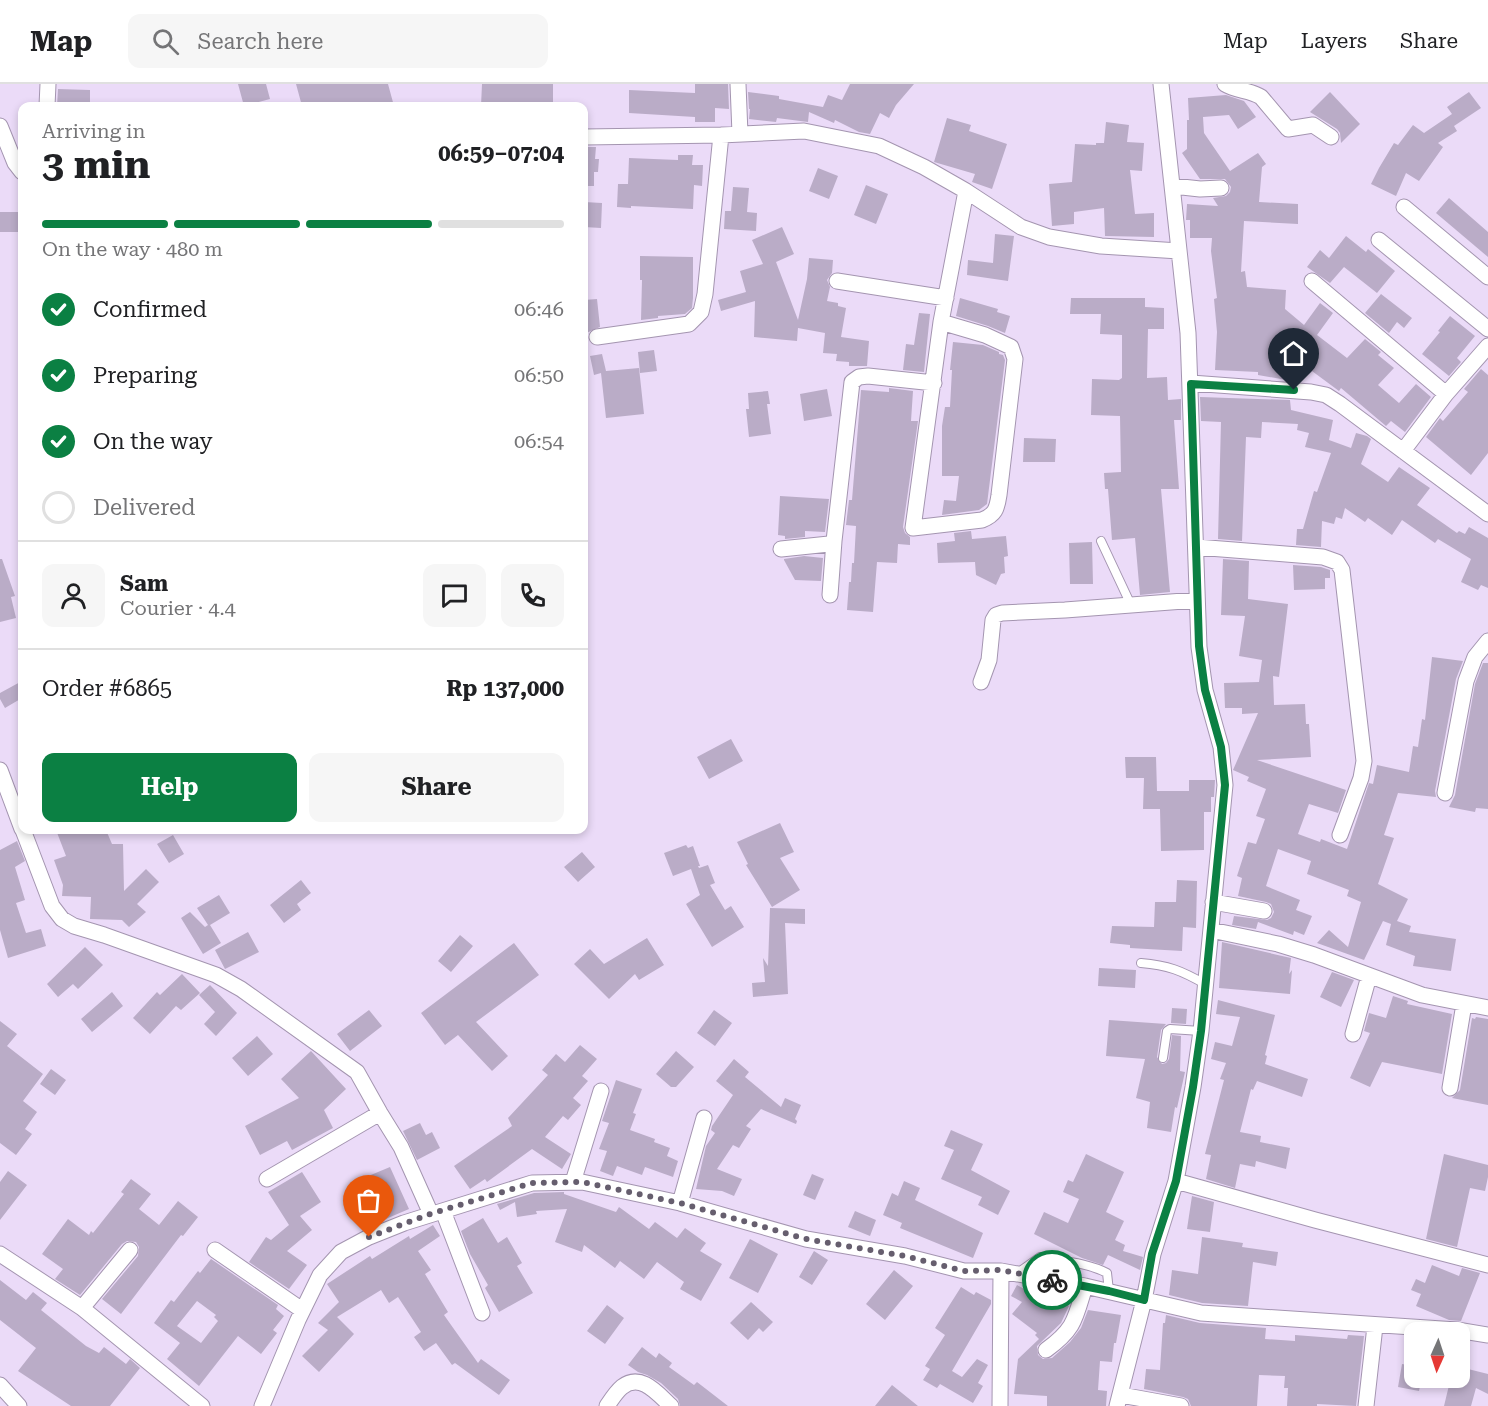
<!DOCTYPE html>
<meta charset="utf-8">
<style>
:root{--surface:#fff;--page:#f6f6f6;--text:#202124;--muted:#757577;--line:#e0e0e0;--accent:#0b8043}
body{margin:0;font-family:"Roboto Serif",serif;background:var(--page);color:var(--text);height:100vh;display:flex;flex-direction:column;font-size:22px;white-space:nowrap}
*{box-sizing:border-box;margin:0}
p{font-size:20px;color:var(--muted)}
.icon{flex:none;width:33px;height:33px;fill:none;stroke:currentColor;stroke-width:2;stroke-linecap:round;stroke-linejoin:round}
.map{position:relative;flex:1;overflow:hidden}
.sheet{position:absolute;left:18px;top:18px;width:570px;height:732px;display:flex;flex-direction:column;background:var(--surface);border-radius:12px;box-shadow:0 3px 9px #0003}
.sheet>*{flex:none}
.needle{width:39px;rotate:183deg}
.controls{position:absolute;left:1404px;top:1238px;display:grid;gap:12px}
.controls a{display:grid;place-items:center;width:66px;height:66px;border-radius:12px;background:var(--surface);box-shadow:0 3px 9px #0003;font-size:30px}
.pin{position:absolute;display:grid;place-items:center;width:51px;height:51px;color:#fff;margin:-62px -26px;border-radius:50% 50% 50% 0;rotate:-45deg;box-shadow:0 0 6px #0007}
.pin .icon{rotate:45deg}
.courier{position:absolute;display:grid;place-items:center;width:60px;height:60px;margin:-30px;border:4px solid #0b8043;border-radius:50%;background:#fff;color:#222;box-shadow:0 2px 8px #0007}
.head em{font-style:normal;font-weight:700}
.head div{display:flex;flex-direction:column-reverse}
.head{display:flex;align-items:center;justify-content:space-between;height:102px;padding:0 24px}
h1{font-size:39px;font-weight:700;line-height:45px}
.bar{display:grid;grid-template-columns:repeat(4,1fr);gap:9px 6px;align-content:center;height:72px;padding:0 24px}
.bar i{height:8px;border-radius:4px;background:var(--line)}
.bar .current{background:var(--accent)}
.bar p{grid-column:span 4}
.line{display:flex;align-items:center;gap:15px;padding:0 24px;border-top:2px solid var(--line)}
.line div{flex:1}
.round{display:grid;place-items:center;flex:none;width:63px;height:63px;border-radius:12px;background:var(--page)}
ol{padding:0 24px;list-style:none}
li{display:flex;align-items:center;gap:18px;height:66px}
li p{margin-inline-start:auto}
li .icon{padding:6px;border-radius:50%;background:var(--accent);color:#fff;stroke-width:4}
li:last-child{color:var(--muted)}
li i{width:33px;height:33px;border:3px solid var(--line);border-radius:50%}
.primary-button{display:flex;gap:12px;margin-top:auto;padding:12px 24px}
.primary-button a{flex:1;height:69px;border-radius:12px;background:var(--accent);color:#fff;font-size:24px;font-weight:700;line-height:69px;text-align:center}
.primary-button a+a{background:var(--page);color:var(--text)}
header{display:flex;align-items:center;gap:36px;box-sizing:border-box;height:84px;padding:0 30px;background:var(--surface);border-bottom:2px solid var(--line)}
header strong{font-size:28px}
nav{display:flex;gap:33px;margin-inline-start:auto;font-size:21px}
.search{width:420px;height:54px;background:var(--page);display:flex;align-items:center;gap:15px;box-sizing:border-box;padding:0 21px;border-radius:12px;color:var(--muted);font-size:22px}
.map>svg:first-child{display:block}
</style>
<header>
<strong>Map</strong>
<div class="search"><svg class="icon" aria-label="search" viewBox="0 0 24 24"><circle cx="10" cy="10" r="6"/><path d="M15 15l6 6"/></svg>Search here</div>
<nav><a>Map</a><a>Layers</a><a>Share</a></nav>
</header>
<div class="map">
<svg width="1488" height="1322" viewBox="0 0 1488 1322">
<rect width="100%" height="100%" fill="#ebdbf8"/>
<path fill="#baacc7" fill-rule="evenodd" d="M238 0H266L270 15 244 22Z
M296 0H388L394 22H302Z
M482 0H553V22H481Z
M695 0H728L729 25 715 24V38H695V33L629 29V6L695 9Z
M850 0H914L896 21 889 34 880 29 870 50 859 48 835 36 834 39 809 28 808 38 777 34 776 38 749 35 750 25H749L748 8 779 12V15L823 23 828 11 842 16Z
M58 5 90 6V22H57Z
M1330 8 1360 40 1341 59 1340 49 1337 45 1310 28Z
M1469 8 1481 24 1454 42 1457 47 1438 59 1443 63 1419 97 1406 89 1396 112 1371 100 1379 84 1394 59 1398 61 1413 41 1424 49 1452 30 1447 23Z
M1226 11 1244 17 1256 33 1238 45 1229 31 1203 33 1204 49 1230 87 1258 69 1266 80 1262 83 1259 118 1298 120V140L1244 137 1241 188 1245 187 1247 203 1286 206 1285 225 1304 241 1320 219 1333 229 1317 251 1347 274 1365 255 1381 268 1378 271 1394 284 1378 301 1399 319 1416 300 1431 313 1405 348 1391 337 1386 342 1341 304 1339 307 1293 273 1292 297 1258 291V288L1215 286 1217 248 1214 215 1217 214 1211 167 1212 154H1190V136H1186L1187 120 1218 122 1213 114 1226 112 1230 108 1231 103 1225 95H1200L1182 69 1187 65V36H1189L1188 14Z
M947 34 971 41 969 47 1007 60 992 105 972 98 975 90 934 78Z
M1106 38 1129 41 1127 58 1144 59 1142 87 1130 86 1135 130 1154 129V153L1105 152 1104 124 1074 128V140L1052 142 1049 100 1072 98 1075 60 1096 61V59H1104Z
M584 63H596L595 75H599L598 88H594V102H584Z
M678 71H693L692 81H703L702 102 694 101 693 125 631 122V124L617 123 618 100H628L629 74 678 76Z
M818 84 838 92 829 115 809 107Z
M866 101 888 110 876 140 854 131Z
M733 103 749 104 747 128 757 129 756 147 724 145 725 127H731Z
M1449 114 1488 148V173L1436 129Z
M584 118 602 119 601 144 584 143Z
M0 128H22V148H0Z
M782 143 794 170 776 178 798 236 807 195 809 174 833 176 832 189 827 196 830 203 827 217 838 219V222L846 224 841 253 869 257 867 282H849V278L836 277 837 270 823 269 825 249 798 244 797 257 754 253 755 217 721 227 718 216 746 208 740 187 763 180 752 156Z
M995 150 1014 152 1008 197 967 191 968 176 993 179Z
M1346 152 1366 168 1368 165 1395 187 1377 209 1344 183 1330 199 1307 183 1320 166 1329 174Z
M640 172 693 173V214L692 224 685 230 658 232V234L641 236 642 196H640Z
M1381 210 1412 234 1404 244 1397 238 1389 249 1365 229Z
M960 214 998 225 997 228 1010 232 1005 249 988 242 956 232Z
M1071 214H1145V223L1164 224V245H1148L1147 294 1167 293 1168 316 1181 315V336H1174L1179 405H1161L1170 508 1140 511 1135 454 1112 456 1108 405H1105L1104 389 1121 388 1120 332 1091 331 1092 295 1119 296 1122 294V251L1100 250 1101 230H1070Z
M597 215 600 243 584 250V216Z
M919 229 930 230 924 288 903 286 906 260 914 261Z
M1450 232 1475 252 1457 274 1461 278 1449 292 1422 270 1440 248 1438 247Z
M953 258 983 261 999 268V270L1003 271 1005 276 987 420 979 426 942 431 944 416 956 417 959 392H942V342L945 323H950L952 286H950Z
M654 266 657 287 640 289 638 268Z
M602 270 606 287 639 284 644 330 606 334 601 289 594 291 590 272Z
M1481 285 1488 291V369L1471 391 1426 353 1440 334 1443 337 1468 308 1464 305Z
M889 304 913 307 911 337H918L903 443 905 449 910 453V461L898 460 897 479 877 478 873 528 847 526 849 498H851L852 479H854L856 442 846 441 849 416H852L861 306 889 308Z
M827 305 832 332 804 337 800 310Z
M768 307 770 320H767L771 350 749 353 746 325H749L748 309Z
M1200 313 1290 316 1291 326 1333 336 1329 356 1351 364 1356 349 1367 352 1371 355 1361 380 1388 398 1399 383 1430 404 1417 421 1457 449 1459 447 1465 450 1469 443 1488 454V504L1481 501 1478 506 1461 498 1471 475 1438 455 1435 459 1402 436 1392 451 1368 434 1365 438 1345 424 1342 435 1336 433 1334 440 1322 437 1321 463 1296 461 1297 445H1303L1314 407 1317 408 1331 369 1305 363 1309 349 1297 346 1298 340 1262 338 1261 354 1246 353 1242 457 1218 455 1221 338 1201 337Z
M1024 354 1056 355 1055 378H1023Z
M780 412 829 415 825 448 805 447V453L785 455V452L778 451Z
M971 447 972 455 1006 452 1008 472 1004 473 1005 489 1001 490 996 501 976 491 975 478 938 479 937 459 955 457 954 449Z
M1092 458 1093 500H1070L1069 459Z
M804 472 823 474 821 497 795 496 784 476V475Z
M0 475H2L15 512 11 513 16 534 0 538Z
M1223 475 1249 477 1248 515 1288 520 1279 593 1273 592 1274 621 1305 620 1306 640H1309L1311 673 1257 676 1346 706 1338 729 1309 720 1298 750 1320 758 1321 755 1347 765 1369 699 1373 700 1377 681 1409 688 1413 662 1418 663 1422 635 1425 636 1432 573 1463 577 1456 595 1435 707 1436 713 1398 709 1384 751 1394 754 1378 800 1408 815 1397 837 1411 842 1409 848 1456 855 1451 887 1413 882 1415 872 1386 861 1391 840 1383 837 1364 876 1317 859 1329 846 1348 863 1361 818 1347 812 1349 806 1307 790 1311 777 1278 765 1266 802 1300 816 1296 826 1312 832 1304 851 1294 847 1293 851 1258 838 1256 845 1232 841 1234 832 1267 836 1271 834 1274 828 1271 820 1266 818 1238 812 1242 794 1237 792 1248 758 1256 760 1265 735 1256 732 1266 705 1247 697 1249 693 1233 686 1258 629 1242 630V624H1225L1224 599 1259 598 1262 576 1239 572 1245 532 1221 531Z
M1293 481 1321 483 1330 486V494H1325V505L1294 506Z
M1483 579H1488V725L1476 724 1475 728 1449 723 1455 711 1475 600Z
M22 597V614L5 624 0 615V609Z
M731 655 743 677 709 695 697 673Z
M1125 673H1156L1157 707H1189V696H1215L1214 713H1211V728H1204V766L1161 767 1160 725H1143L1144 694H1126Z
M780 739 794 768 780 774 800 806 772 823 746 781 748 780 737 758Z
M56 746H106L112 760H123L124 807 146 785 159 798 137 820 146 828 129 843 122 836 90 835 91 813 62 812 63 801 54 776 66 772Z
M173 751 184 770 169 779 157 760Z
M17 757 25 777 15 783 25 816 16 819 26 849 41 845 46 862 8 874 0 846V766Z
M686 761 688 764 693 762 700 782H698L699 784 708 781 715 799 710 801 725 826 731 822 744 843 712 863 686 820 700 811 691 785 673 792 664 769Z
M582 768 595 783 578 798 564 783Z
M301 796 311 809 297 820 301 826 284 839 270 821Z
M1177 796 1197 797 1196 844 1183 843 1182 867 1130 864V861L1110 859 1112 842 1154 843 1155 818H1176Z
M219 811 230 829 210 841 221 859 203 870 181 834 190 828 205 843 208 841 197 824Z
M770 824 805 825V840L785 839 788 910 753 913 752 899 765 898 763 874 768 882Z
M248 848 259 868 225 885 215 866Z
M460 851 473 862 451 888 438 877Z
M647 854 664 881 639 896 635 890 609 915 574 880 590 865 604 880Z
M1222 858 1291 874 1289 890 1292 886 1290 910 1219 904Z
M514 859 539 891 476 938 508 972 492 987 458 951 445 961 421 929Z
M85 863 103 881 78 905 73 900 58 913 47 900Z
M1099 884 1136 886 1135 904 1098 902Z
M1332 888 1354 896 1341 923 1320 913Z
M182 890 200 909 181 926 176 922 150 950 133 934 157 908 160 911Z
M210 901 237 929 216 952 204 940 215 928 199 911Z
M112 908 123 922 92 948 81 935Z
M1393 912 1408 917 1407 920 1452 930 1442 990 1382 978 1370 1003 1350 994 1370 949 1364 947 1369 929 1386 934Z
M1218 916 1275 931 1265 971 1267 972 1265 980 1308 995 1302 1013 1257 997 1253 1006 1251 1005 1240 1048 1261 1052 1260 1058 1290 1064 1286 1085 1256 1077 1255 1083 1240 1080 1235 1104 1206 1095 1211 1071 1205 1070 1224 996 1220 995 1226 979 1211 975 1215 958 1232 962 1240 933 1216 930Z
M1172 924 1187 925 1186 940 1171 939Z
M369 926 382 942 350 967 337 950Z
M714 926 732 939 715 962 697 949Z
M1476 933 1488 935V1021L1452 1014 1460 1006 1472 934 1475 935Z
M1109 936 1166 940 1161 946 1157 973 1162 980 1166 979 1169 975 1172 951 1181 952 1180 987 1185 988 1177 1024 1175 1023 1171 1048 1147 1044 1150 1018 1136 1014 1145 975 1106 972Z
M0 937 17 950 7 962 43 990 23 1017 37 1028 25 1045 32 1050 16 1071 0 1059Z
M257 952 273 970 248 992 232 974Z
M580 961 597 975 582 992 588 997 573 1014 581 1021 568 1036 563 1032 545 1053 571 1070 562 1085 532 1065 487 1098 485 1095 470 1105 454 1082 512 1042 508 1034 548 991 542 986 556 970 565 978Z
M311 967 346 1005 324 1026 333 1044 292 1066 287 1057 260 1071 245 1042 299 1014 281 995Z
M676 967 694 983 676 1003H671L656 990Z
M734 975 749 988 745 993 781 1023 785 1014 801 1021 795 1035 797 1037 796 1040 761 1025 746 1042 751 1045 739 1064 733 1061 717 1085 742 1095 734 1112 722 1107 696 1105 706 1062 715 1049 711 1046 712 1042 733 1011 716 997Z
M51 985 66 996 55 1011 40 1000Z
M616 996 642 1005 633 1029 636 1030 630 1046 655 1055 654 1058 670 1064 667 1072 678 1077 673 1093 645 1083 642 1091 617 1082 613 1092 600 1087 607 1067 599 1065 609 1039 602 1037Z
M420 1039 426 1051 432 1048 440 1064 417 1076 403 1047Z
M951 1046 983 1060 971 1086 1010 1107 998 1131 978 1121 982 1113 941 1095 954 1066 944 1062Z
M1086 1070 1124 1088 1106 1128 1124 1137 1115 1156 1125 1161 1123 1167 1143 1173 1140 1186 1108 1171 1103 1181 1082 1174 1034 1150 1044 1128 1068 1139 1079 1115 1063 1108 1068 1096 1073 1098Z
M1444 1070 1488 1081V1093L1485 1107 1470 1104 1457 1163 1426 1155Z
M390 1083 409 1125 374 1140 354 1098Z
M8 1087 27 1101 0 1136V1098Z
M302 1088 321 1118 300 1132 312 1146 287 1167 307 1181 289 1205 249 1178 266 1153 271 1156 289 1141 268 1108Z
M812 1090 824 1095 815 1116 803 1111Z
M131 1095 151 1110 139 1125 159 1141 178 1117 198 1133 183 1152 181 1151 121 1230 102 1215 138 1172 139 1163 136 1158 127 1157 122 1160 80 1211 55 1195 63 1185 42 1170 68 1135 89 1151 91 1147 93 1149 124 1110 121 1108Z
M904 1097 920 1104 915 1116 983 1149 973 1174 900 1144 902 1139 883 1131 892 1109 898 1112Z
M564 1108V1110L616 1128 619 1123 649 1145 655 1138 677 1154 685 1144 706 1159 700 1167 722 1180 701 1217 680 1205 684 1198 657 1178 644 1195 620 1177 615 1184 584 1161 582 1168 555 1158 567 1125 536 1127 537 1130 517 1133 515 1118 500 1126 497 1120 534 1109Z
M1192 1112 1214 1118 1210 1148 1187 1145Z
M855 1127 876 1136 870 1152 848 1143Z
M483 1134 498 1159 507 1153 522 1179 517 1182 533 1209 499 1228 485 1204 488 1201 470 1170 461 1147Z
M433 1141 440 1152 418 1167 431 1186 425 1190 448 1228 444 1231 478 1279 481 1275 510 1296 499 1311 455 1279 452 1281 436 1259 424 1267 414 1253 421 1248 398 1213 389 1219 381 1206 337 1233 354 1250 319 1288 302 1272 328 1246 318 1239 339 1218 327 1200 370 1172 372 1175 409 1152 410 1155Z
M1202 1153 1243 1159 1242 1163 1278 1168 1276 1182 1253 1178 1248 1222 1202 1219 1169 1211 1172 1186 1198 1190Z
M750 1155 778 1170 758 1209 729 1194Z
M814 1167 828 1176 812 1201 799 1193Z
M211 1175 278 1221 276 1225 284 1232 273 1246 277 1249 261 1270 238 1252 199 1302 167 1275 180 1259 154 1239 171 1216 174 1218 198 1187 200 1189ZM197 1217 216 1231 214 1233 218 1237 201 1259 177 1242Z
M1432 1181 1459 1192 1462 1184 1480 1189 1461 1237 1449 1236 1416 1222 1421 1210 1411 1206 1416 1195 1425 1199Z
M894 1186 913 1202 885 1236 866 1220Z
M0 1196 26 1216 33 1208 47 1219 41 1226 86 1262 99 1269 104 1263 126 1280 130 1275 140 1284 110 1322H71L18 1287 36 1264 0 1236Z
M1017 1201 1042 1215 1047 1207 1069 1222 1061 1239 1037 1262 1038 1271 1043 1275 1052 1274 1070 1258 1081 1244 1088 1226 1121 1231 1116 1259H1114L1112 1278 1100 1277 1098 1306 1107 1307 1106 1322H1047V1312L1014 1310 1018 1275 1039 1255 1035 1251 1037 1249 1012 1230 1022 1218 1011 1212Z
M961 1203 974 1211 976 1208 991 1216V1220L952 1287 962 1293 977 1275 988 1281 978 1299 983 1302 973 1319 940 1300 937 1304 923 1296 930 1285 925 1282 945 1251 935 1244Z
M751 1218 773 1238 763 1248 759 1244 748 1256 730 1239Z
M607 1221 624 1234 605 1260 587 1247Z
M1166 1231 1200 1239 1266 1244 1265 1255 1295 1257V1251L1347 1255 1348 1251 1364 1252 1356 1322 1317 1320V1322H1287L1288 1304H1284L1285 1292 1259 1291 1257 1322H1191L1188 1315 1183 1313 1144 1305 1146 1285 1160 1286 1163 1239H1165Z
M642 1263 656 1274 659 1269 672 1279 669 1283 694 1301 697 1298 728 1322H680L678 1315 661 1299 647 1291 638 1288 628 1281Z
M1402 1280 1414 1282V1293H1422L1419 1307 1398 1303Z
M1460 1283 1488 1290V1310L1476 1304 1471 1322H1444L1451 1293H1460Z
M892 1301 918 1322H875Z"/>
<g fill="none" stroke-linecap="round" stroke-linejoin="round">
<g stroke="#a495b0" stroke-width="10">
<path id="service" d="M1101 457 1131 521
M1141 879C1168 881 1182 887 1205 900
M1163 974 1167 947 1170 945 1201 947
M1019 1188 1040 1173C1062 1177 1088 1179 1107 1189L1109 1207"/>
</g>
<g stroke="#a495b0" stroke-width="17">
<path id="minor" d="M738 0 740 50
M1225 0C1236 7 1250 6 1261 13L1288 45 1313 41 1331 53
M47 22 48 0
M0 42 15 79 22 88
M584 53 721 51 804 47 879 62 924 83 966 107 1021 143 1049 153 1101 162 1179 167
M1173 102 1200 105 1221 104
M1404 123 1488 193
M1379 156 1488 245
M837 197 946 214
M1312 197 1446 310
M941 238 985 251 1011 263 1015 275 999 411C997 425 995 431 982 436L913 444 941 238 966 107
M597 253 689 240 701 228 705 210 721 51
M1191 299 1311 308 1326 311 1340 320 1488 430
M1403 367 1446 310 1488 262
M1196 463 1323 473 1337 478 1342 486 1364 677 1361 694 1340 751
M781 465 829 460 834 457 852 298 859 293 868 292 934 299
M830 511 834 457
M981 598 989 576 993 536 996 531 1002 529 1065 526 1197 516
M0 686 22 745
M1445 709 1466 597 1475 573 1488 557
M23 746 52 822 62 835 74 842 104 851 216 891 241 905 357 988 380 1029 401 1063 431 1130
M1213 818 1264 827
M1211 846 1278 860 1314 871 1422 911 1488 924
M1353 950 1369 892
M1450 1004 1464 920
M267 1095 380 1029
M1176 1097 1315 1136 1488 1181
M573 1098 601 1007
M680 1119 704 1034
M443 1127 482 1229
M215 1166 302 1226
M0 1170 82 1224 202 1322
M82 1224 130 1166
M1046 1266C1075 1245 1075 1235 1085 1202
M0 1301 19 1322
M1121 1311 1181 1322
M262 1322 298 1236 320 1191 341 1168 369 1153 404 1139 532 1099 582 1098 680 1119 806 1155 905 1172 964 1187H1001L1085 1202 1201 1229 1457 1246 1488 1251
M607 1322C611 1316 616 1308 622 1303 641 1288 658 1310 671 1322
M1000 1322 1001 1187
M1117 1322 1144 1216 1153 1170 1176 1097 1193 1003 1201 947 1225 701 1221 663 1205 606 1199 563 1188 249 1161 0
M1366 1322 1375 1242"/>
</g>
<use href="#service" stroke="#fff" stroke-width="8"/>
<use href="#minor" stroke="#fff" stroke-width="15"/>
</g>
<g fill="none" stroke-linecap="round" stroke-linejoin="round">
<path stroke="#665e6e" stroke-width="6" stroke-dasharray="0 10.8" d="M369 1153 430 1130 532 1099 582 1098 680 1119 806 1155 905 1172 964 1187 1001 1186 1052 1196"/>
<path stroke="#0b8043" stroke-width="8" d="M1052 1196 1109 1207 1144 1216 1152 1170 1176 1097 1193 1003 1201 947 1225 701 1221 663 1205 606 1199 562 1191 300 1294 306"/>
</g>
</svg>
<div class="controls">
<a><svg class="needle" viewBox="-14 -14 28 28"><path d="M0-13l5 13h-10z" fill="#e53935"/><path d="M0 13l5-13h-10z" fill="#757577"/></svg></a>
</div>
<div class="pin" style="left:369px;top:1153px;background:#ea580c"><svg class="icon" aria-label="bag" viewBox="0 0 24 24"><path d="M5 8h14l-1 12H6zM9 8a3 3 0 0 1 6 0"/></svg></div>
<div class="pin" style="left:1294px;top:306px;background:#1f2937"><svg class="icon" aria-label="home" viewBox="0 0 24 24"><path d="M3 11l9-7 9 7M6 9v11h12V9"/></svg></div>
<div class="courier" style="left:1052px;top:1196px"><svg class="icon" aria-label="bike" viewBox="0 0 24 24"><circle cx="6" cy="16" r="4"/><circle cx="18" cy="16" r="4"/><path d="M6 16l4-8h5l3 8M10 8l3 8H6M13 5h3"/></svg></div>
<section class="sheet">
<div class="head"><div><h1>3 min</h1><p>Arriving in</p></div><em>06:59–07:04</em></div>
<div class="bar"><i class="current"></i><i class="current"></i><i class="current"></i><i></i><p>On the way · 480 m</p></div>
<ol>
<li><svg class="icon" aria-label="check" viewBox="0 0 24 24"><path d="M5 12l5 5 9-10"/></svg>Confirmed<p>06:46</p></li>
<li><svg class="icon" aria-label="check" viewBox="0 0 24 24"><path d="M5 12l5 5 9-10"/></svg>Preparing<p>06:50</p></li>
<li><svg class="icon" aria-label="check" viewBox="0 0 24 24"><path d="M5 12l5 5 9-10"/></svg>On the way<p>06:54</p></li>
<li><i></i>Delivered</li>
</ol>
<div class="line" style="height:108px"><a class="round"><svg class="icon" aria-label="person" viewBox="0 0 24 24"><circle cx="12" cy="8" r="4"/><path d="M4 21q1-7 8-7t8 7"/></svg></a><div><b>Sam</b><p>Courier · 4.4</p></div><a class="round"><svg class="icon" aria-label="chat" viewBox="0 0 24 24"><path d="M4 5h16v11H9l-5 4z"/></svg></a><a class="round"><svg class="icon" aria-label="phone" viewBox="0 0 24 24"><path d="M5 4h4l2 5-3 2q2 4 5 5l2-3 5 2v4C11 20 4 13 5 4z"/></svg></a></div>
<div class="line" style="height:78px"><div>Order #6865</div><b>Rp 137,000</b></div>
<div class="primary-button"><a>Help</a><a>Share</a></div>
</section>
</div>
